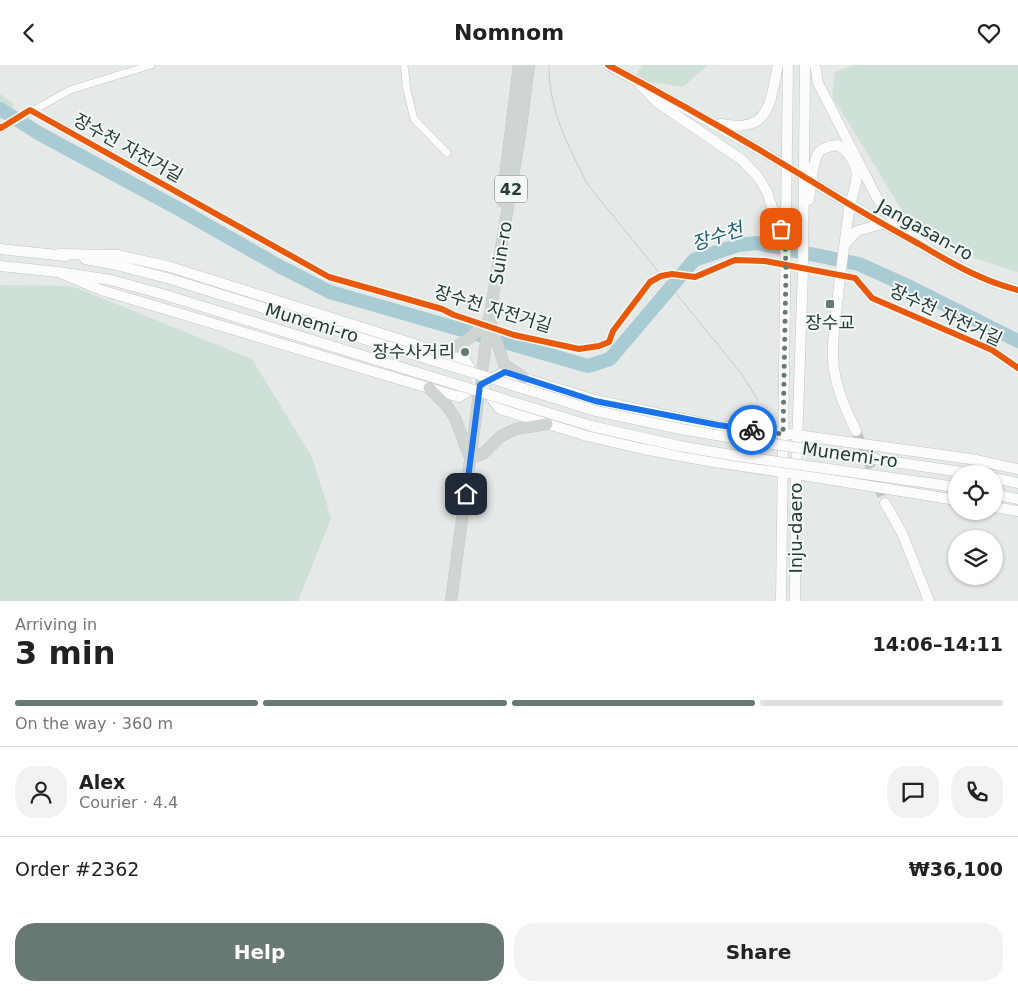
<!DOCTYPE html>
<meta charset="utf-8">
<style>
:root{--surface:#fff;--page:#f2f2f2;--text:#222;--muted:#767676;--line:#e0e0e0;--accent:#687875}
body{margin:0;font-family:"DejaVu Sans","Noto Sans KR",sans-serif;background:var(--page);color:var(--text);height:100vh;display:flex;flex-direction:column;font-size:19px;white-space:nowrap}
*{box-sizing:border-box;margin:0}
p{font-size:16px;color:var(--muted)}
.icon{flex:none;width:28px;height:28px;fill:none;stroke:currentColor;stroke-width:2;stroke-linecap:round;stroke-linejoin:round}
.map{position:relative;height:536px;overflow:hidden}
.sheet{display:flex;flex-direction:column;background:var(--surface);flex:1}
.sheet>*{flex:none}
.fabs{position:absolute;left:948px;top:400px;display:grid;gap:10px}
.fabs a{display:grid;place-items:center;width:55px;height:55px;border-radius:50%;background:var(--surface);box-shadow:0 1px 4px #0004;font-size:25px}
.pin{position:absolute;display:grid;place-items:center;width:42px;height:42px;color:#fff;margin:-21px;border-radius:10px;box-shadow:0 2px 8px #0006}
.courier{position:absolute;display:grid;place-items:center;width:50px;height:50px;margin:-25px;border:4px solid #1a73e8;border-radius:50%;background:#fff;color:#222;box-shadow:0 1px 6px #0007}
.overview em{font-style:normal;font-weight:700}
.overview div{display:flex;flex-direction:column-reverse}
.overview{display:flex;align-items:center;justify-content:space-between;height:85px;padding:0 15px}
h1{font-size:32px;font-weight:700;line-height:38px}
.bar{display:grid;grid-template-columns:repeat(4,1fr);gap:8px 5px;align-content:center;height:60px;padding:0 15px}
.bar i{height:6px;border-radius:4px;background:var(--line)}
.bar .current{background:var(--accent)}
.bar p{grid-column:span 4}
.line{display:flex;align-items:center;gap:12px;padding:0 15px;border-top:1px solid var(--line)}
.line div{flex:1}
.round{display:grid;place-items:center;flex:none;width:52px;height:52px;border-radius:20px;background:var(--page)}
.primary-button{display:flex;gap:10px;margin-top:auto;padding:10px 15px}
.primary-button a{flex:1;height:58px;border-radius:20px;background:var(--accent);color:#fff;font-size:20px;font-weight:700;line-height:58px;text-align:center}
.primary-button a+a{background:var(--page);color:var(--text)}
header{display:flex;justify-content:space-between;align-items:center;height:65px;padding:0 15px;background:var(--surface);font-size:22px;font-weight:700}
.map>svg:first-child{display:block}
</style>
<header><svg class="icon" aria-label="back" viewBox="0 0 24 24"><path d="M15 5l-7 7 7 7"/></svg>Nomnom<svg class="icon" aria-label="heart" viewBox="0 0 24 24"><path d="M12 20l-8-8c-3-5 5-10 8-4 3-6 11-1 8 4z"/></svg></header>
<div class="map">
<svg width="1018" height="536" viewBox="0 0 1018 536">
<rect width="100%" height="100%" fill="#e5e9e7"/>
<path fill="#cfe1d6" d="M642 0H708L683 22 633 14Z
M854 0H1018V207L967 191 903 147 832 31 835 7Z
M0 29 15 40 0 51Z
M0 220 72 221 252 294 312 392 331 453 298 536H0Z"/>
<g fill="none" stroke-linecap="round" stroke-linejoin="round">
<path stroke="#a9cbd4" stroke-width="14" d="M0 44 40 69 177 143 279 201 330 227 588 301 610 294 694 195 738 180 757 178 859 199 912 223 1018 276"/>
<path stroke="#bec6c4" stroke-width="10" stroke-dasharray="10 5" stroke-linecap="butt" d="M772 92 822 123
M856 366 885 438"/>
<g stroke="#c2c6c4" stroke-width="8">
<path id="street" d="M404 0 407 25 414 54 447 88
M0 64 70 25 151 0"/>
</g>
<g stroke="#c0c7c5" stroke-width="11">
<path id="secondary" d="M608 0 772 92
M815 0 818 18 877 133 897 159 931 186
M638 17 657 37 742 95 758 112 767 127 776 154 784 171
M721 59C770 69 770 38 778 0
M822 123 905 171
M809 135C811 123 812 97 819 87 824 82 831 81 838 80 846 85 853 94 856 104 859 117 851 132 849 145 845 177 840 208 837 240 835 258 832 276 833 294 834 319 845 343 856 366
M845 179 857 166 882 159
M926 183C957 201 983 216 1018 225
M0 184 66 191
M59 189 117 190 167 201 465 295 476 313
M85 194 113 199 167 213
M0 201 58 207 111 215 162 229
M58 207 101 225 459 332 480 319 500 344 587 371 643 384 714 397 796 409 956 435
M486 316 505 307 595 335 717 361 797 370 971 394 1018 404
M994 413 1018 418
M994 429 1018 434
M885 438 902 468 929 536
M994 442 1018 446
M781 536 788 0
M795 536 796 409 803 205 805 0"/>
</g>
<g stroke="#c1c8c7" stroke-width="12">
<path id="primary" d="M502 136 519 0
M491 259 504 299 524 313
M443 287C462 281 475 269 489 255
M429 323 447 341 455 353 470 393 484 388 501 371 516 364 547 359
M451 536 489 255 520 70 529 0"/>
</g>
<use href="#street" stroke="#fbfcfb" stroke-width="7"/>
<use href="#secondary" stroke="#fbfcfb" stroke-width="10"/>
<use href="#primary" stroke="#cfd5d3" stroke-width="11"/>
<path stroke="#c7caca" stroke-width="1" d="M549 0C548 44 569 83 588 120L740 307 758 335"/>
<g stroke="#c0c7c5" stroke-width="11" stroke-linecap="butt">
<path id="secondary-bridge" d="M167 213 596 346 681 364 739 374 975 409
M162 229 591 361 679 381 737 391 956 422"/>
</g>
<use href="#secondary-bridge" stroke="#fbfcfb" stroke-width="10"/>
<g stroke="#f3f8f6" stroke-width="9">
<path id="cycleway" d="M608 0C680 38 751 79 821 122 853 142 886 161 919 179 951 198 982 216 1018 225
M0 62 1 63 30 45 329 212 442 244 454 250 514 270 579 284 599 281 609 277 613 266 650 217 661 211 672 209 695 212 735 195 765 196 855 213 872 233 992 285 1018 303"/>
</g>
<use href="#cycleway" stroke="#e8590c" stroke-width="6"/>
</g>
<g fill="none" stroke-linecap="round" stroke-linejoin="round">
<path stroke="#687875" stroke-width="5" stroke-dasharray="0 9" d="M752 365 783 369 786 203 785 174 781 164"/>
<path stroke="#1a73e8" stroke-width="6" d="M466 429 480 320 505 307 595 336 718 360 752 365"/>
</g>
<g fill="#687875" stroke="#f3f8f6" stroke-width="2">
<rect x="825" y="234" width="10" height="10" rx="2.5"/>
<circle cx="465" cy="287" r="5"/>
</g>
<g text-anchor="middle" stroke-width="4" stroke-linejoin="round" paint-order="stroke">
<rect fill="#f3f8f6" stroke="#627470" stroke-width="1" x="495" y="110.5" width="32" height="27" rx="4"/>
<g font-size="16" font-weight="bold" fill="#243b37">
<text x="511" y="130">42</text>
</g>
<g font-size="18" fill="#243b37" stroke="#f3f8f6">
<text transform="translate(128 83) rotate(29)" y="6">장수천 자전거길</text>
<text transform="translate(925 165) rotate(29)" y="6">Jangasan-ro</text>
<text transform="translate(501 188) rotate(-81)" y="6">Suin-ro</text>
<text transform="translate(493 244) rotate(17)" y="6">장수천 자전거길</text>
<text transform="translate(946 250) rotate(25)" y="6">장수천 자전거길</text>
<text transform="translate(312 258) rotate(17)" y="6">Munemi-ro</text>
<text transform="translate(850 390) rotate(8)" y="6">Munemi-ro</text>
<text transform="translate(796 463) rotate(-90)" y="6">Inju-daero</text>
</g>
<g font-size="18" fill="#243b37" stroke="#f3f8f6">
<text x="830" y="264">장수교</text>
<text x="455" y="293" text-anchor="end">장수사거리</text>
</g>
<g font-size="19" font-style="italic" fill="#235f72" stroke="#f3f8f6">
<text transform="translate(717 171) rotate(-18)" y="7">장수천</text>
</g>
</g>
</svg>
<div class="fabs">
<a><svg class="icon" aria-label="locate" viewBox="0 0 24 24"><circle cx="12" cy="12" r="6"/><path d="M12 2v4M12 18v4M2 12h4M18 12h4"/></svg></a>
<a><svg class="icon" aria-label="layers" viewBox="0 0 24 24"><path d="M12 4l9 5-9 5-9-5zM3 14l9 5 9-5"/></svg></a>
</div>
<div class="pin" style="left:781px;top:164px;background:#ea580c"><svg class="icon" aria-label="bag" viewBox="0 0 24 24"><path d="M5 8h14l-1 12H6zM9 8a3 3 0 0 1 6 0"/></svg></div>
<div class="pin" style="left:466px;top:429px;background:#1f2937"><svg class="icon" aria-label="home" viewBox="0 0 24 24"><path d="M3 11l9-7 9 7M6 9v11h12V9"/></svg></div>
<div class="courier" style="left:752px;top:365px"><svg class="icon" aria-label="bike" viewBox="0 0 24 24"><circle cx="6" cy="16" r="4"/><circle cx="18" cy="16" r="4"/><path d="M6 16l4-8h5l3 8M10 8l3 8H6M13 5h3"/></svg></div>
</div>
<section class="sheet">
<div class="overview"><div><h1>3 min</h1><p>Arriving in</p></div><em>14:06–14:11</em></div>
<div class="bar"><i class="current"></i><i class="current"></i><i class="current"></i><i></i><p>On the way · 360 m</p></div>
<div class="line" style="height:90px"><a class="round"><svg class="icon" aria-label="person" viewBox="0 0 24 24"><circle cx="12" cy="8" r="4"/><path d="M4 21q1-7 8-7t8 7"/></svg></a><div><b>Alex</b><p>Courier · 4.4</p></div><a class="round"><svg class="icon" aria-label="chat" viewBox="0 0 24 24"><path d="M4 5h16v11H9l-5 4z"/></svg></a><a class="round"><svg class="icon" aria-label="phone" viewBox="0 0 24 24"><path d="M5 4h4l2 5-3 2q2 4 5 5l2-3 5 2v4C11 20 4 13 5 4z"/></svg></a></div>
<div class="line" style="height:65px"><div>Order #2362</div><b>₩36,100</b></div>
<div class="primary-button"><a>Help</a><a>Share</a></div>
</section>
